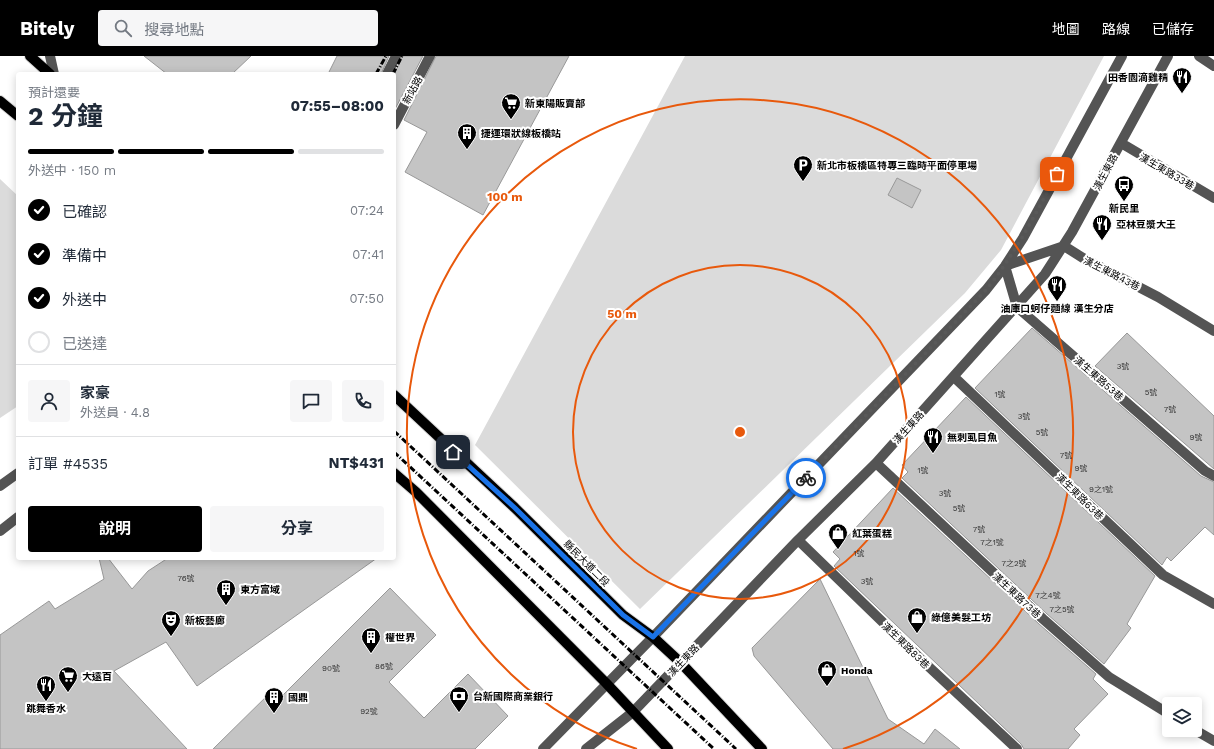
<!DOCTYPE html>
<html lang="zh-TW">
<meta charset="utf-8">
<style>
:root{--surface:#fff;--page:#f6f6f7;--text:#1f2937;--muted:#747a83;--line:#e0e1e3;--accent:#000}
body{margin:0;font-family:"Work Sans","Noto Sans TC",sans-serif;background:var(--page);color:var(--text);height:100vh;display:flex;flex-direction:column;font-size:15px;white-space:nowrap}
*{box-sizing:border-box;margin:0}
p{font-size:13px;color:var(--muted)}
.icon{flex:none;width:22px;height:22px;fill:none;stroke:currentColor;stroke-width:2;stroke-linecap:round;stroke-linejoin:round}
.map{position:relative;flex:1;overflow:hidden}
.details{position:absolute;left:16px;top:16px;width:380px;height:488px;display:flex;flex-direction:column;background:var(--surface);border-radius:4px;box-shadow:0 2px 10px #0003}
.details>*{flex:none}
.fabs{position:absolute;left:1162px;top:641px;display:grid;gap:8px}
.fabs a{display:grid;place-items:center;width:40px;height:40px;border-radius:4px;background:var(--surface);box-shadow:0 2px 10px #0003;font-size:20px}
.pin{position:absolute;display:grid;place-items:center;width:34px;height:34px;color:#fff;margin:-17px;border-radius:8px;box-shadow:0 2px 6px #0006}
.courier{position:absolute;display:grid;place-items:center;width:40px;height:40px;margin:-20px;border:3px solid #1a73e8;border-radius:50%;background:#fff;color:#222;box-shadow:0 1px 5px #0007}
.overview em{font-style:normal;font-weight:700}
.overview div{display:flex;flex-direction:column-reverse}
.overview{display:flex;align-items:center;justify-content:space-between;height:68px;padding:0 12px}
h1{font-size:26px;font-weight:700;line-height:30px}
.bar{display:grid;grid-template-columns:repeat(4,1fr);gap:6px 4px;align-content:center;height:48px;padding:0 12px}
.bar i{height:5px;border-radius:3px;background:var(--line)}
.bar .on{background:var(--accent)}
.bar p{grid-column:span 4}
.line{display:flex;align-items:center;gap:10px;padding:0 12px;border-top:1px solid var(--line)}
.line div{flex:1}
.round{display:grid;place-items:center;flex:none;width:42px;height:42px;border-radius:4px;background:var(--page)}
ol{padding:0 12px;list-style:none}
li{display:flex;align-items:center;gap:12px;height:44px}
li p{margin-inline-start:auto}
li .icon{padding:4px;border-radius:50%;background:var(--accent);color:#fff;stroke-width:4}
li:last-child{color:var(--muted)}
li i{width:22px;height:22px;border:2px solid var(--line);border-radius:50%}
.button{display:flex;gap:8px;margin-top:auto;padding:8px 12px}
.button a{flex:1;height:46px;border-radius:4px;background:var(--accent);color:#fff;font-size:16px;font-weight:700;line-height:46px;text-align:center}
.button a+a{background:var(--page);color:var(--text)}
header{display:flex;align-items:center;gap:24px;box-sizing:border-box;height:56px;padding:0 20px;background:var(--accent);color:#fff}
header strong{font-size:19px}
nav{display:flex;gap:22px;margin-inline-start:auto;font-size:14px}
.search{width:280px;height:36px;background:var(--page);display:flex;align-items:center;gap:10px;box-sizing:border-box;padding:0 14px;border-radius:4px;color:var(--muted);font-size:15px}
.map>svg:first-child{display:block}
</style>
<header>
<strong>Bitely</strong>
<div class="search"><svg class="icon" aria-label="search" viewBox="0 0 24 24"><circle cx="10" cy="10" r="6"/><path d="M15 15l6 6"/></svg>搜尋地點</div>
<nav><a>地圖</a><a>路線</a><a>已儲存</a></nav>
</header>
<div class="map">
<svg width="1214" height="693" viewBox="0 0 1214 693">
<rect width="100%" height="100%" fill="#fff"/>
<path fill="#dbdbdb" d="M685 0H1104L1001 194 965 237 640 553 475 389Z
M0 123 18 140V350L0 362Z"/>
<path fill="#c4c4c4" stroke="#989898" d="M144 0H251L232 18H167Z
M337 0H389L381 18H328Z
M402 0H423L394 55V19Z
M436 0H569L483 159 405 116 427 76 404 64Z
M897 122 921 134 912 152 888 139Z
M1032 272 1201 420 1214 426V479L1205 471 1171 505 1167 501 1162 509 975 332Z
M1127 277 1214 360V413L1095 310Z
M966 341 1155 520 1127 568 1131 572 1104 608 1047 558 902 422 908 416 902 409Z
M893 432 1039 568 1096 618 1093 623 1108 638 1074 673 1080 679 1068 693H1024L1021 688 834 510 840 503 833 496Z
M99 502H108L132 533 148 515 168 502H377L197 630 166 586 114 615 187 693H0V579L49 545 55 553 104 523Z
M820 523 888 663 924 688 935 673 960 693H833L754 600 752 592Z
M390 532 436 579 389 626 424 662 468 618 508 660 475 693H213L275 632 282 640Z"/>
<g fill="none" stroke-linecap="round" stroke-linejoin="round">
<g stroke="#dbdbdb" stroke-width="12">
<path id="major" d="M30 0 50 18
M0 45 18 60
M394 339 515 452 623 559 653 581 681 607 762 693
M394 417 416 436 606 627 668 693"/>
</g>
<path stroke="#545454" stroke-width="10" d="M50 0 54 18
M1199 0 1214 10
M387 18 396 0
M394 69 430 0
M1121 87 1214 142
M1214 275 1158 241 1083 202 1064 190 1005 210 1017 251 1205 415 1214 420
M954 321 1163 519 1214 548
M876 407 1043 563 1109 621 1169 658
M0 430 18 417
M0 475 18 461
M798 484 929 611 1017 693
M1195 674 1214 685
M543 693 653 581 986 234 1005 210 1023 182 1122 0
M586 693 633 656 798 484 876 407 1045 218 1072 176 1168 0"/>
<use href="#major" stroke="#000" stroke-width="10"/>
<path stroke="#000" stroke-width="3" stroke-dasharray="6 2 1 2" stroke-linecap="butt" d="M376 18 386 0
M393 18 402 0
M394 375 736 693
M394 396 714 693"/>
</g>
<g fill="none" stroke-linecap="round" stroke-linejoin="round">
<path stroke="#595959" stroke-width="4" stroke-dasharray="0 7.2" d="M806 422 986 234C1015 198 1035 159 1057 118"/>
<path stroke="#1a73e8" stroke-width="5" d="M453 396 515 452 623 559 653 581 806 422"/>
</g>
<g fill="none" stroke="#e8590c" stroke-width="2">
<circle cx="740" cy="376" r="167"/>
<path d="M637 693A333 333 0 1 1 843 693"/>
</g>
<defs>
<g id="restaurant-pin" transform="scale(1)"><path d="M0 17L-7.5 6A9.5 9.5 0 1 1 7.5 6Z" fill="#000" stroke="#fff"/><path d="M-5-6h1v4h1v-4h1v4h1v-4h1v5L-1.5 .5V6h-2V.5L-5-1ZM5-6V6H3V1.5H1.5Q1.5-4 5-6Z" fill="#fff"/></g>
<g id="supermarket-pin" transform="scale(1)"><path d="M0 17L-7.5 6A9.5 9.5 0 1 1 7.5 6Z" fill="#000" stroke="#fff"/><path d="M-6-5.5h2.5l.6 2H6L4.5 2H-2.5L-4.4-4H-6ZM-1.5 3.2a1.3 1.3 0 1 0 .1 0ZM3 3.2a1.3 1.3 0 1 0 .1 0Z" fill="#fff"/></g>
<g id="building-pin" transform="scale(1)"><path d="M0 17L-7.5 6A9.5 9.5 0 1 1 7.5 6Z" fill="#000" stroke="#fff"/><path d="M-4-6H4V6H1V3H-1V6H-4ZM-2.5-4.3h1.7v1.8h-1.7ZM.8-4.3h1.7v1.8H.8ZM-2.5-1h1.7V.8h-1.7ZM.8-1h1.7V.8H.8Z" fill="#fff"/></g>
<g id="parking-pin" transform="scale(1)"><path d="M0 17L-7.5 6A9.5 9.5 0 1 1 7.5 6Z" fill="#000" stroke="#fff"/><path d="M-3.5-5.5H1a3.5 3.5 0 0 1 0 7H-1V5.5H-3.5ZM-1-3.4V-.6H.8a1.4 1.4 0 0 0 0-2.8Z" fill="#fff"/></g>
<g id="bus-pin" transform="scale(1)"><path d="M0 17L-7.5 6A9.5 9.5 0 1 1 7.5 6Z" fill="#000" stroke="#fff"/><path d="M-5-6H5V4H4V6H2V4H-2V6H-4V4H-5ZM-3.5-4V0h7V-4ZM-3.5 1.2v1.5H-2V1.2ZM2 1.2v1.5H3.5V1.2Z" fill="#fff"/></g>
<g id="shop-pin" transform="scale(1)"><path d="M0 17L-7.5 6A9.5 9.5 0 1 1 7.5 6Z" fill="#000" stroke="#fff"/><path d="M-5-2.5h2.3a2.7 3.5 0 0 1 5.4 0H5L5.5 6h-11ZM-1.5-2.5h3a1.5 2.3 0 0 0-3 0Z" fill="#fff"/></g>
<g id="theatre-pin" transform="scale(1)"><path d="M0 17L-7.5 6A9.5 9.5 0 1 1 7.5 6Z" fill="#000" stroke="#fff"/><path d="M-5-5.5Q0-4 5-5.5V0Q5 5 0 6Q-5 5-5 0ZM-3.3-2.5H-1v1.5H-3.3ZM1-2.5H3.3v1.5H1ZM-2.8 1Q0 5.5 2.8 1Z" fill="#fff"/></g>
<g id="bank-pin" transform="scale(1)"><path d="M0 17L-7.5 6A9.5 9.5 0 1 1 7.5 6Z" fill="#000" stroke="#fff"/><path d="M-6-4H6V4H-6ZM0-2.3a2.3 2.3 0 1 0 0 4.6a2.3 2.3 0 1 0 0-4.6Z" fill="#fff"/></g>
</defs>
<g fill-rule="evenodd">
<use href="#restaurant-pin" x="1182" y="21"/>
<use href="#supermarket-pin" x="511" y="47"/>
<use href="#building-pin" x="467" y="77"/>
<use href="#parking-pin" x="803" y="109"/>
<use href="#bus-pin" x="1124" y="129"/>
<use href="#restaurant-pin" x="1102" y="168"/>
<use href="#restaurant-pin" x="1057" y="229"/>
<use href="#restaurant-pin" x="933" y="381"/>
<use href="#shop-pin" x="838" y="477"/>
<use href="#building-pin" x="226" y="533"/>
<use href="#shop-pin" x="917" y="561"/>
<use href="#theatre-pin" x="171" y="564"/>
<use href="#building-pin" x="371" y="581"/>
<use href="#shop-pin" x="827" y="614"/>
<use href="#supermarket-pin" x="68" y="620"/>
<use href="#restaurant-pin" x="46" y="629"/>
<use href="#bank-pin" x="459" y="640"/>
<use href="#building-pin" x="274" y="641"/>
</g>
<g text-anchor="middle" stroke-width="4" stroke-linejoin="round" paint-order="stroke">
<g font-size="8" fill="#313131">
<text x="1123" y="313">3號</text>
<text x="1151" y="339">5號</text>
<text x="1000" y="341">1號</text>
<text x="1170" y="356">7號</text>
<text x="1024" y="363">3號</text>
<text x="1042" y="379">5號</text>
<text x="1196" y="384">9號</text>
<text x="1066" y="402">7號</text>
<text x="1081" y="415">9號</text>
<text x="923" y="417">1號</text>
<text x="1101" y="436">9之1號</text>
<text x="945" y="440">3號</text>
<text x="959" y="455">5號</text>
<text x="979" y="476">7號</text>
<text x="992" y="489">7之1號</text>
<text x="859" y="500">1號</text>
<text x="1014" y="510">7之2號</text>
<text x="186" y="525">76號</text>
<text x="867" y="528">3號</text>
<text x="1048" y="542">7之4號</text>
<text x="1062" y="556">7之5號</text>
<text x="384" y="613">86號</text>
<text x="331" y="615">90號</text>
<text x="369" y="658">92號</text>
</g>
<g font-size="10" font-weight="bold" fill="#000" stroke="#fff" text-anchor="start">
<text x="1168" y="25" text-anchor="end">田香園滴雞精</text>
<text x="525" y="51">新東陽販賣部</text>
<text x="481" y="81">捷運環狀線板橋站</text>
<text x="817" y="113">新北市板橋區特專三臨時平面停車場</text>
<text x="1124" y="156" text-anchor="middle">新民里</text>
<text x="1116" y="172">亞林豆漿大王</text>
<text x="1057" y="256" text-anchor="middle">油庫口蚵仔麵線 漢生分店</text>
<text x="947" y="385">無刺虱目魚</text>
<text x="852" y="481">紅葉蛋糕</text>
<text x="240" y="537">東方富域</text>
<text x="931" y="565">綠億美髮工坊</text>
<text x="185" y="568">新板藝廊</text>
<text x="385" y="585">權世界</text>
<text x="841" y="618">Honda</text>
<text x="82" y="624">大遠百</text>
<text x="473" y="644">台新國際商業銀行</text>
<text x="288" y="645">國鼎</text>
<text x="46" y="656" text-anchor="middle">跳舞香水</text>
</g>
<g font-size="10" fill="#000" stroke="#fff">
<text transform="translate(412 34) rotate(-62)" y="4">新站路</text>
<text transform="translate(1167 115) rotate(30)" y="4">漢生東路33巷</text>
<text transform="translate(1105 116) rotate(-62)" y="4">漢生東路</text>
<text transform="translate(1112 217) rotate(27)" y="4">漢生東路43巷</text>
<text transform="translate(1099 322) rotate(41)" y="4">漢生東路53巷</text>
<text transform="translate(908 371) rotate(-48)" y="4">漢生東路</text>
<text transform="translate(1080 440) rotate(44)" y="4">漢生東路63巷</text>
<text transform="translate(587 507) rotate(45)" y="4">縣民大道二段</text>
<text transform="translate(1017 539) rotate(43)" y="4">漢生東路73巷</text>
<text transform="translate(906 589) rotate(44)" y="4">漢生東路83巷</text>
<text transform="translate(683 604) rotate(-46)" y="4">漢生東路</text>
</g>
</g>
<circle cx="740" cy="376" r="6" fill="#e8590c" stroke="#fff" stroke-width="2"/>
<g font-size="12" text-anchor="middle" font-weight="bold" fill="#e8590c" stroke="#fff" stroke-width="4" stroke-linejoin="round" paint-order="stroke">
<text x="505" y="145">100 m</text>
<text x="622" y="262">50 m</text>
</g>
</svg>
<div class="fabs">
<a><svg class="icon" aria-label="layers" viewBox="0 0 24 24"><path d="M12 4l9 5-9 5-9-5zM3 14l9 5 9-5"/></svg></a>
</div>
<div class="pin" style="left:1057px;top:118px;background:#ea580c"><svg class="icon" aria-label="bag" viewBox="0 0 24 24"><path d="M5 8h14l-1 12H6zM9 8a3 3 0 0 1 6 0"/></svg></div>
<div class="pin" style="left:453px;top:396px;background:#1f2937"><svg class="icon" aria-label="home" viewBox="0 0 24 24"><path d="M3 11l9-7 9 7M6 9v11h12V9"/></svg></div>
<div class="courier" style="left:806px;top:422px"><svg class="icon" aria-label="bike" viewBox="0 0 24 24"><circle cx="6" cy="16" r="4"/><circle cx="18" cy="16" r="4"/><path d="M6 16l4-8h5l3 8M10 8l3 8H6M13 5h3"/></svg></div>
<section class="details">
<div class="overview"><div><h1>2 分鐘</h1><p>預計還要</p></div><em>07:55–08:00</em></div>
<div class="bar"><i class="on"></i><i class="on"></i><i class="on"></i><i></i><p>外送中 · 150 m</p></div>
<ol>
<li><svg class="icon" aria-label="check" viewBox="0 0 24 24"><path d="M5 12l5 5 9-10"/></svg>已確認<p>07:24</p></li>
<li><svg class="icon" aria-label="check" viewBox="0 0 24 24"><path d="M5 12l5 5 9-10"/></svg>準備中<p>07:41</p></li>
<li><svg class="icon" aria-label="check" viewBox="0 0 24 24"><path d="M5 12l5 5 9-10"/></svg>外送中<p>07:50</p></li>
<li><i></i>已送達</li>
</ol>
<div class="line" style="height:72px"><a class="round"><svg class="icon" aria-label="person" viewBox="0 0 24 24"><circle cx="12" cy="8" r="4"/><path d="M4 21q1-7 8-7t8 7"/></svg></a><div><b>家豪</b><p>外送員 · 4.8</p></div><a class="round"><svg class="icon" aria-label="chat" viewBox="0 0 24 24"><path d="M4 5h16v11H9l-5 4z"/></svg></a><a class="round"><svg class="icon" aria-label="phone" viewBox="0 0 24 24"><path d="M5 4h4l2 5-3 2q2 4 5 5l2-3 5 2v4C11 20 4 13 5 4z"/></svg></a></div>
<div class="line" style="height:52px"><div>訂單 #4535</div><b>NT$431</b></div>
<div class="button"><a>說明</a><a>分享</a></div>
</section>
</div>
